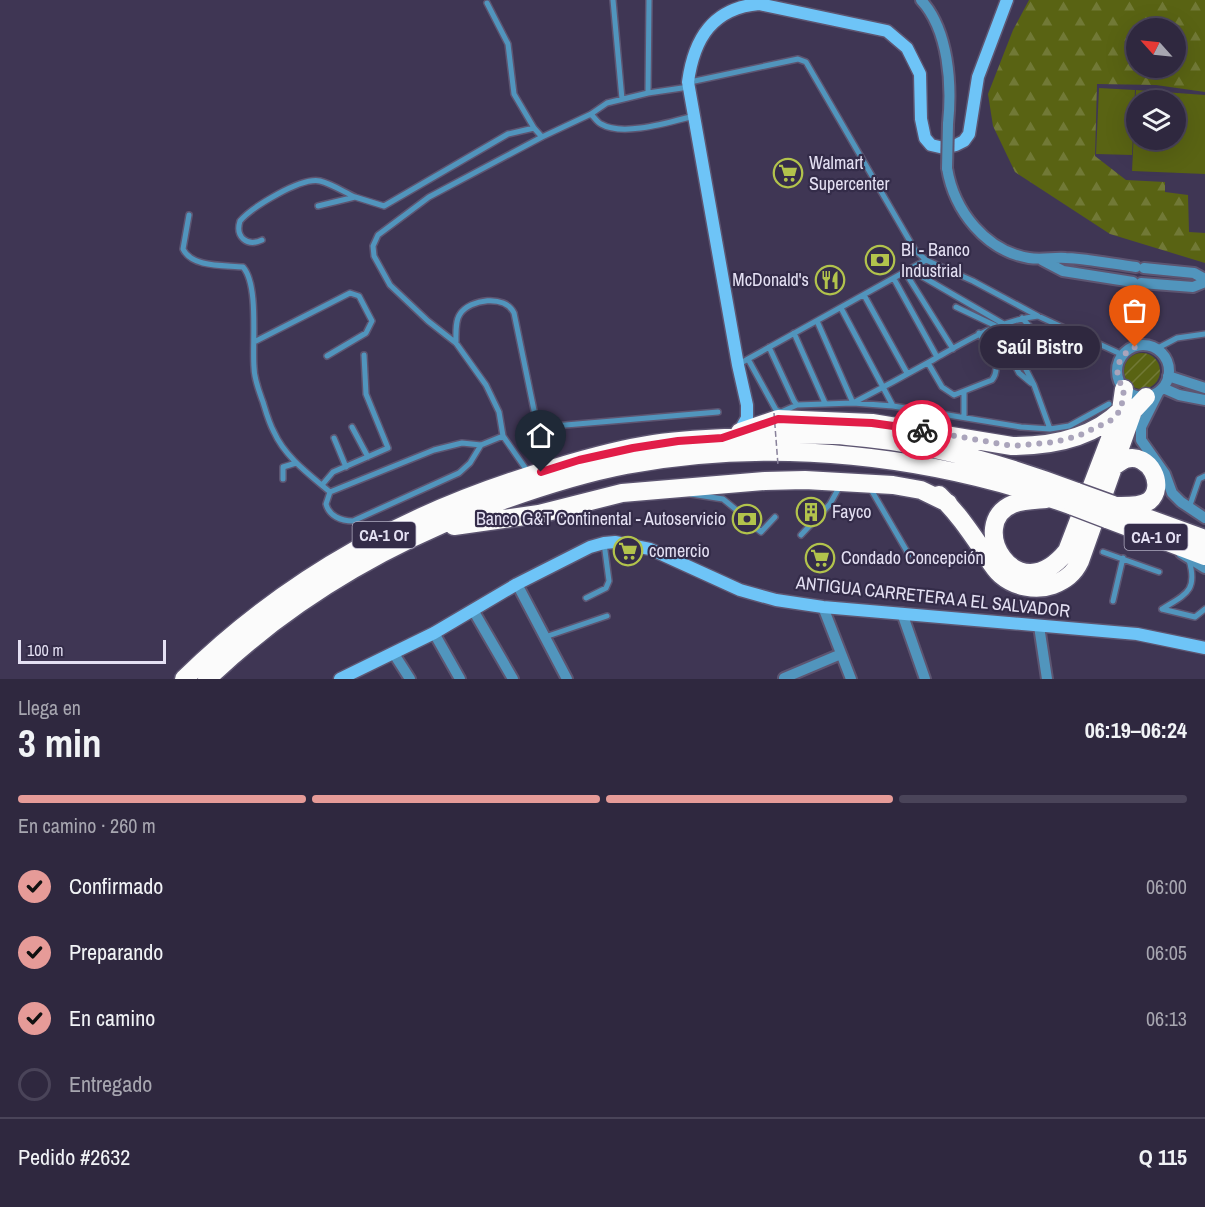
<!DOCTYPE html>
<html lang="es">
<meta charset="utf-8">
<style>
:root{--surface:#2f283f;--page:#373046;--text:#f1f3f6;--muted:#a7a6b0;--line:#4a4459;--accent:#e69b98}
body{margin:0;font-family:"Archivo Narrow",sans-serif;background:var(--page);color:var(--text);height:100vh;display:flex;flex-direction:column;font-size:22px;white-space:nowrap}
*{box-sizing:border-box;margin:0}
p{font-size:20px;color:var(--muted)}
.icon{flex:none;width:33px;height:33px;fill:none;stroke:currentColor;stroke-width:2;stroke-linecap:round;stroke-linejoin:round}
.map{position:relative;height:679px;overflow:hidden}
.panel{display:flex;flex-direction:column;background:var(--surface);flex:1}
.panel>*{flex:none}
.needle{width:39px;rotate:297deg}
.buttons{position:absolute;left:1126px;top:18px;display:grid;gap:12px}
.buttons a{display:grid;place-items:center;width:60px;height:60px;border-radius:50%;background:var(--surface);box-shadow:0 6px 24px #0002,0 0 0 2px var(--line);font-size:30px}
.scale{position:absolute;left:18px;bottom:15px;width:148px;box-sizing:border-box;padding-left:6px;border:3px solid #e4e0f3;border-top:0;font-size:16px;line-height:21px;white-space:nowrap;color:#e4e0f3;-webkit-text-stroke:4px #342c49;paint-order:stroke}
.pin{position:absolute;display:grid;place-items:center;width:51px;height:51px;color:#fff;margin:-62px -26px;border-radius:50% 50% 50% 0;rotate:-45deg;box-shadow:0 0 6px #0007}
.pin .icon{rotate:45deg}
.courier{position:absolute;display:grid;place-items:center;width:60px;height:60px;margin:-30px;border:4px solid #e11d48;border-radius:50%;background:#fff;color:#222;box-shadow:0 2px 8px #0007}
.bubble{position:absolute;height:42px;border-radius:21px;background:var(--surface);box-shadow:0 6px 24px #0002,0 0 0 2px var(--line);font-size:20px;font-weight:800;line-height:42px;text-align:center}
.overview em{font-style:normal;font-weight:800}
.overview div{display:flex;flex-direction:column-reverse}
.overview{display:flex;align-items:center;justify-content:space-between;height:102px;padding:0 18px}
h1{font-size:39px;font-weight:800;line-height:45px}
.bar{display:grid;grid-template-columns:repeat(4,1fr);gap:9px 6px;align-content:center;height:72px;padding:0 18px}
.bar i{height:8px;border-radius:4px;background:var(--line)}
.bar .on{background:var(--accent)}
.bar p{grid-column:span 4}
.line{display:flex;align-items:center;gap:15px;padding:0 18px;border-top:2px solid var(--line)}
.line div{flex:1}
ol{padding:0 18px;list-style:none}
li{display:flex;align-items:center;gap:18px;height:66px}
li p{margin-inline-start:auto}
li .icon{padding:6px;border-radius:50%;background:var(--accent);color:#111;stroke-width:4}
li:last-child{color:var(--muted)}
li i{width:33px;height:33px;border:3px solid var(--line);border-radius:50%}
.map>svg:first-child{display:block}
</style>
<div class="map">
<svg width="1205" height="679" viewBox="0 0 1205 679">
<defs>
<pattern id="forest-firs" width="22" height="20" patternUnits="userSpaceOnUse" patternTransform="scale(1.5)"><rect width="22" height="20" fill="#596313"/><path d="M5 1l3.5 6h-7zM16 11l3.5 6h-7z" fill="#717936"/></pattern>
<pattern id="garden-furrows" width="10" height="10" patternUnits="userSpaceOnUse" patternTransform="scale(1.5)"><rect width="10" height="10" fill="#596313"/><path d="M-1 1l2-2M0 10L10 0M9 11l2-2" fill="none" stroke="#717936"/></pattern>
</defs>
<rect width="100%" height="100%" fill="#3f3654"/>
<path fill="#596313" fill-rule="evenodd" d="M1099 88 1135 90 1132 155 1096 154Z
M1136 90 1205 95V174L1132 171ZM1137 100H1176V140H1137Z"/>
<path fill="url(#forest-firs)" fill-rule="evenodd" d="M1029 0H1205V92L1156 85 1097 84 1095 156 1126 180 1165 182V192L1188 195 1189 232 1205 233V263L1110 234 1015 172 993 126 988 94 1013 30ZM1137 28H1176V68H1137Z"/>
<path fill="url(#garden-furrows)" d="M1124 371a18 18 0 1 1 36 0a18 18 0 1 1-36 0Z"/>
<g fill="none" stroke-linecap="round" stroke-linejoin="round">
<g stroke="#5d5571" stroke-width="8">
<path id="lane" d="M613 0 622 99
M487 3 508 44 514 94 534 128
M690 82 798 59 806 62 915 250 926 260 973 281 1038 316 1123 355
M648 93 649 0
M591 114C594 117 597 122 601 124 623 137 670 122 694 116
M318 206 355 197 384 206 508 134 534 128 542 137
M189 215 183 249C192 268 225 265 243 267 259 285 252 343 254 367 254 379 259 391 263 402 266 412 269 423 274 432 285 457 310 475 330 492L434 450 462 443 481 445 503 436 528 472
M262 240C247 247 235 237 240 221 252 207 301 177 320 181 332 184 344 192 355 197
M911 270 1002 323 1034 385 1050 429
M905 272 953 349
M894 279 937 357
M864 295 907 373
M956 307 996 326
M841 308 893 406
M1022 318 1049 348 1047 355 1026 368
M817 321 853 403C880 389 906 375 931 361 966 341 997 321 1038 316
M794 333 825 403
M1002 340 1019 373 1031 383
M254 342 350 293 359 296 372 321 366 333 327 356
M456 343C456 334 455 321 460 314 470 299 505 294 514 313L536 420 542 427 718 412
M769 347 794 401 797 405 853 403 893 406 1021 427 1050 429 1069 426 1109 404
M1156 349 1177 338 1205 334
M748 359 776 410 781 412 797 405
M928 363 942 387 954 395 992 380C1004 365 986 346 979 333
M739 364 926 260
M964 393V417
M352 427 368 457
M503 436 499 412 486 385 456 343 428 321 390 285 374 256 373 246 378 235 429 197 542 137 591 114 607 103 648 93 689 87
M334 438 346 467
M283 479V467L296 463
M322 485 333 472 388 448 366 394 364 355
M869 486 909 555
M330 492 326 504C329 516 341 521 353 521L459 473 470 463 481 445
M691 494 723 499 739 512
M1189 508 1199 479 1205 476
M755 527 761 532 775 517
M801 535 830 504 841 484
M1103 552 1159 572
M586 598 606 588 609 581 604 543
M1113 601 1123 558
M1162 609C1186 594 1198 591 1189 560
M1162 609 1195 617 1205 609
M545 637 607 616"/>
</g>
<g stroke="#5d5571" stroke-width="14">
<path id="street" d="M921 0C949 30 952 85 948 124
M947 168C954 211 986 251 1029 258 1042 260 1054 257 1066 258 1089 259 1113 264 1136 267
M1042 260 1063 271 1133 282
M1144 268 1194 273 1205 279
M1141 283 1193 287 1205 282
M1117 371a26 26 0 1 1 52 0a26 26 0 1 1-52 0Z
M1168 376 1205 388
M1163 388 1179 395 1205 400
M1158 393 1141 427V440L1165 474 1172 493 1181 502 1205 518
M1181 553 1205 568
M517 584 567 679
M823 607 851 679
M473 610 513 679
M902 613 925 679
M1039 626 1047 679
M434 633 460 679
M394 654 410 679
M784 678 841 654"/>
</g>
<g stroke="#5d5571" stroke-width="15">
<path id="secondary" d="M739 432 747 418V405L738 365 688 82C694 38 713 8 759 4L887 31 907 48 920 74 921 119 925 138 931 145 944 148 956 145 964 141 969 134 978 77 1007 0
M340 679 434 633 517 584 590 547 604 543 615 542 650 549 740 590 776 600 823 607 1137 634 1205 648"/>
</g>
<g stroke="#5d5571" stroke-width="21">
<path id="highway" d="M740 432 778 419 872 423 1012 446C1050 446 1093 438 1121 410
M1114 466C1118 464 1122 460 1126 459 1149 452 1167 486 1149 501 1140 507 1126 506 1115 506
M939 495C956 511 969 530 982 549 988 558 993 568 1001 575 1015 587 1036 591 1053 585 1065 580 1074 574 1080 561L1133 411 1146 397
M1046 499C1035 500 1023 500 1013 504 965 523 1016 614 1067 551L1121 410 1124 389
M1122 509 1205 539
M1107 519 1205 556
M454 526 539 514 622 493 765 481 805 480 893 485 921 490 948 503
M184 679C290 575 413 509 555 468 588 458 620 449 654 444 686 439 718 438 750 437 783 436 815 433 847 436 925 442 1004 464 1077 492
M207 679C284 605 375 550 474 511 524 492 574 475 626 465 775 437 931 455 1073 506"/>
</g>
<use href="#lane" stroke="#5195bd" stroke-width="5"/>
<use href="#street" stroke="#5195bd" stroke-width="10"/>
<use href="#secondary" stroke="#6ec4f7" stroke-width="12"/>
<use href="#highway" stroke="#fbfbfb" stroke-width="18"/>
<g stroke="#5d5571" stroke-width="14" stroke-linecap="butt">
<path id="street-bridge" d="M947 168 948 124"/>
</g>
<g stroke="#5d5571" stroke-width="21" stroke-linecap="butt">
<path id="highway-bridge" d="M1077 492 1113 505
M1073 506 1107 519"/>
</g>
<path stroke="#88819a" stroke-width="1.5" stroke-dasharray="6 3" stroke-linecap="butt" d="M774 413 778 465"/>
<use href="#street-bridge" stroke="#5195bd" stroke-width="10"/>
<use href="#highway-bridge" stroke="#fbfbfb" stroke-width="18"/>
</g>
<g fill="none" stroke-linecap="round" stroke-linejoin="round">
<path stroke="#aaa4bb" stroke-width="6" stroke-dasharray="0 10.8" d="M922 430 1012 446 1055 442 1078 436 1110 421 1121 410 1124 389C1112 373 1117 356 1135 347"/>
<path stroke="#e11d48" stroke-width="8" d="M541 472 579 460 633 448 678 441 722 438 778 419 872 423 922 430"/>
</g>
<defs>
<g id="supermarket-ring" transform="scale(1.5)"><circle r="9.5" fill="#342c49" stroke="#b2c34c" stroke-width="1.5"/><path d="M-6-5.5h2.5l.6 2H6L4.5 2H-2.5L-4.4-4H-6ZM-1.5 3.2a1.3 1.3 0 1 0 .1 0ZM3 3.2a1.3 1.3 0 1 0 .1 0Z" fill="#b2c34c"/></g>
<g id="bank-ring" transform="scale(1.5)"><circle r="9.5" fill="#342c49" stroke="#b2c34c" stroke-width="1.5"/><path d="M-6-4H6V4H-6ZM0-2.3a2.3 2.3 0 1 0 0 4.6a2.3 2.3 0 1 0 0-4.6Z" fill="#b2c34c"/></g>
<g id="restaurant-ring" transform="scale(1.5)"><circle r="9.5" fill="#342c49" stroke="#b2c34c" stroke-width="1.5"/><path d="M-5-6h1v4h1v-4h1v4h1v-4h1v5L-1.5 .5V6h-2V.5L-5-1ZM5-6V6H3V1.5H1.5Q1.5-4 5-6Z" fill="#b2c34c"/></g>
<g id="building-ring" transform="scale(1.5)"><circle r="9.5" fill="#342c49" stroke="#b2c34c" stroke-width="1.5"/><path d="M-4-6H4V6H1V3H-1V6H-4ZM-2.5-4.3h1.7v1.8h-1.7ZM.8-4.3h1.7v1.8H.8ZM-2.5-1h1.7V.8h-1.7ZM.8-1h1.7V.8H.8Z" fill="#b2c34c"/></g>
</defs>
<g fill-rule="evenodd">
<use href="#supermarket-ring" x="788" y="173"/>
<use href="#bank-ring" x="880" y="260"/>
<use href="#restaurant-ring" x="830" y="280"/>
<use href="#building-ring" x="811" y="512"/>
<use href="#bank-ring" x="747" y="519"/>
<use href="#supermarket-ring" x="628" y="551"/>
<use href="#supermarket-ring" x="820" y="558"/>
</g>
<g text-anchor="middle" stroke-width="4.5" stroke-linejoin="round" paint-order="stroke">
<g fill="#342c49" stroke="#afaac0" stroke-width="1.5">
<rect x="352.5" y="522" width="63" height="26" rx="4.5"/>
<rect x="1124.5" y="524" width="63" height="26" rx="4.5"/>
</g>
<g font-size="16" font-weight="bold" fill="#e4e0f3">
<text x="384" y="541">CA-1 Or</text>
<text x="1156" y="543">CA-1 Or</text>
</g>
<g font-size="18" fill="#e4e0f3" stroke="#342c49" text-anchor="start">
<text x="809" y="169">Walmart<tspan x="809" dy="21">Supercenter</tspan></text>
<text x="901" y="256">BI - Banco<tspan x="901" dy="21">Industrial</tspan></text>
<text x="809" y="286" text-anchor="end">McDonald's</text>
<text x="832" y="518">Fayco</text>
<text x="726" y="525" text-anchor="end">Banco G&amp;T Continental - Autoservicio</text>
<text x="649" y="557">comercio</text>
<text x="841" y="564">Condado Concepción</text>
</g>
<g font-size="18" fill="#e4e0f3" stroke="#342c49">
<text transform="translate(933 597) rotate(6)" y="6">ANTIGUA CARRETERA A EL SALVADOR</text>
</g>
</g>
</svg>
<div class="buttons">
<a><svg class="needle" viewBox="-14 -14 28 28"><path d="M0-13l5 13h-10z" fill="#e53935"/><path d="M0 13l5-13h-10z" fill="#a7a6b0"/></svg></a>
<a><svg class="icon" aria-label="layers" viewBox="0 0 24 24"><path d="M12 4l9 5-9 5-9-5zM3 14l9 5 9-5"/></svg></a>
</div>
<div class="scale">100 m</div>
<div class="pin" style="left:1135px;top:347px;background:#ea580c"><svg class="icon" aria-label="bag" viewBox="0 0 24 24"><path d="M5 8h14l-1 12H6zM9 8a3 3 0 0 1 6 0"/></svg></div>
<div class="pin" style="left:541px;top:472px;background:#1f2937"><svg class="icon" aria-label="home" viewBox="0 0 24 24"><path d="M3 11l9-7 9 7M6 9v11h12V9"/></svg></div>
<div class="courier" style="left:922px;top:430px"><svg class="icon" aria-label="bike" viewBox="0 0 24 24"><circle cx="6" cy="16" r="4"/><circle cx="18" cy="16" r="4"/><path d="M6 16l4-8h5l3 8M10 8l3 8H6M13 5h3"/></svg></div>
<div class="bubble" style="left:980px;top:326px;width:120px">Saúl Bistro</div>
</div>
<section class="panel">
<div class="overview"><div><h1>3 min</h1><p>Llega en</p></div><em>06:19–06:24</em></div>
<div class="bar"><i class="on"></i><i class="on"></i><i class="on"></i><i></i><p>En camino · 260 m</p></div>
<ol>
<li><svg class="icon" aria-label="check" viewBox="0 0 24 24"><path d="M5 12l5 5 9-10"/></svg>Confirmado<p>06:00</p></li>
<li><svg class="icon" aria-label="check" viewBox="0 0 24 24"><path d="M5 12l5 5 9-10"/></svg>Preparando<p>06:05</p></li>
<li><svg class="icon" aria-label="check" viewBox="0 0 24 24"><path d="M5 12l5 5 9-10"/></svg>En camino<p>06:13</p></li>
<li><i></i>Entregado</li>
</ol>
<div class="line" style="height:78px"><div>Pedido #2632</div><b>Q 115</b></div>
</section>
